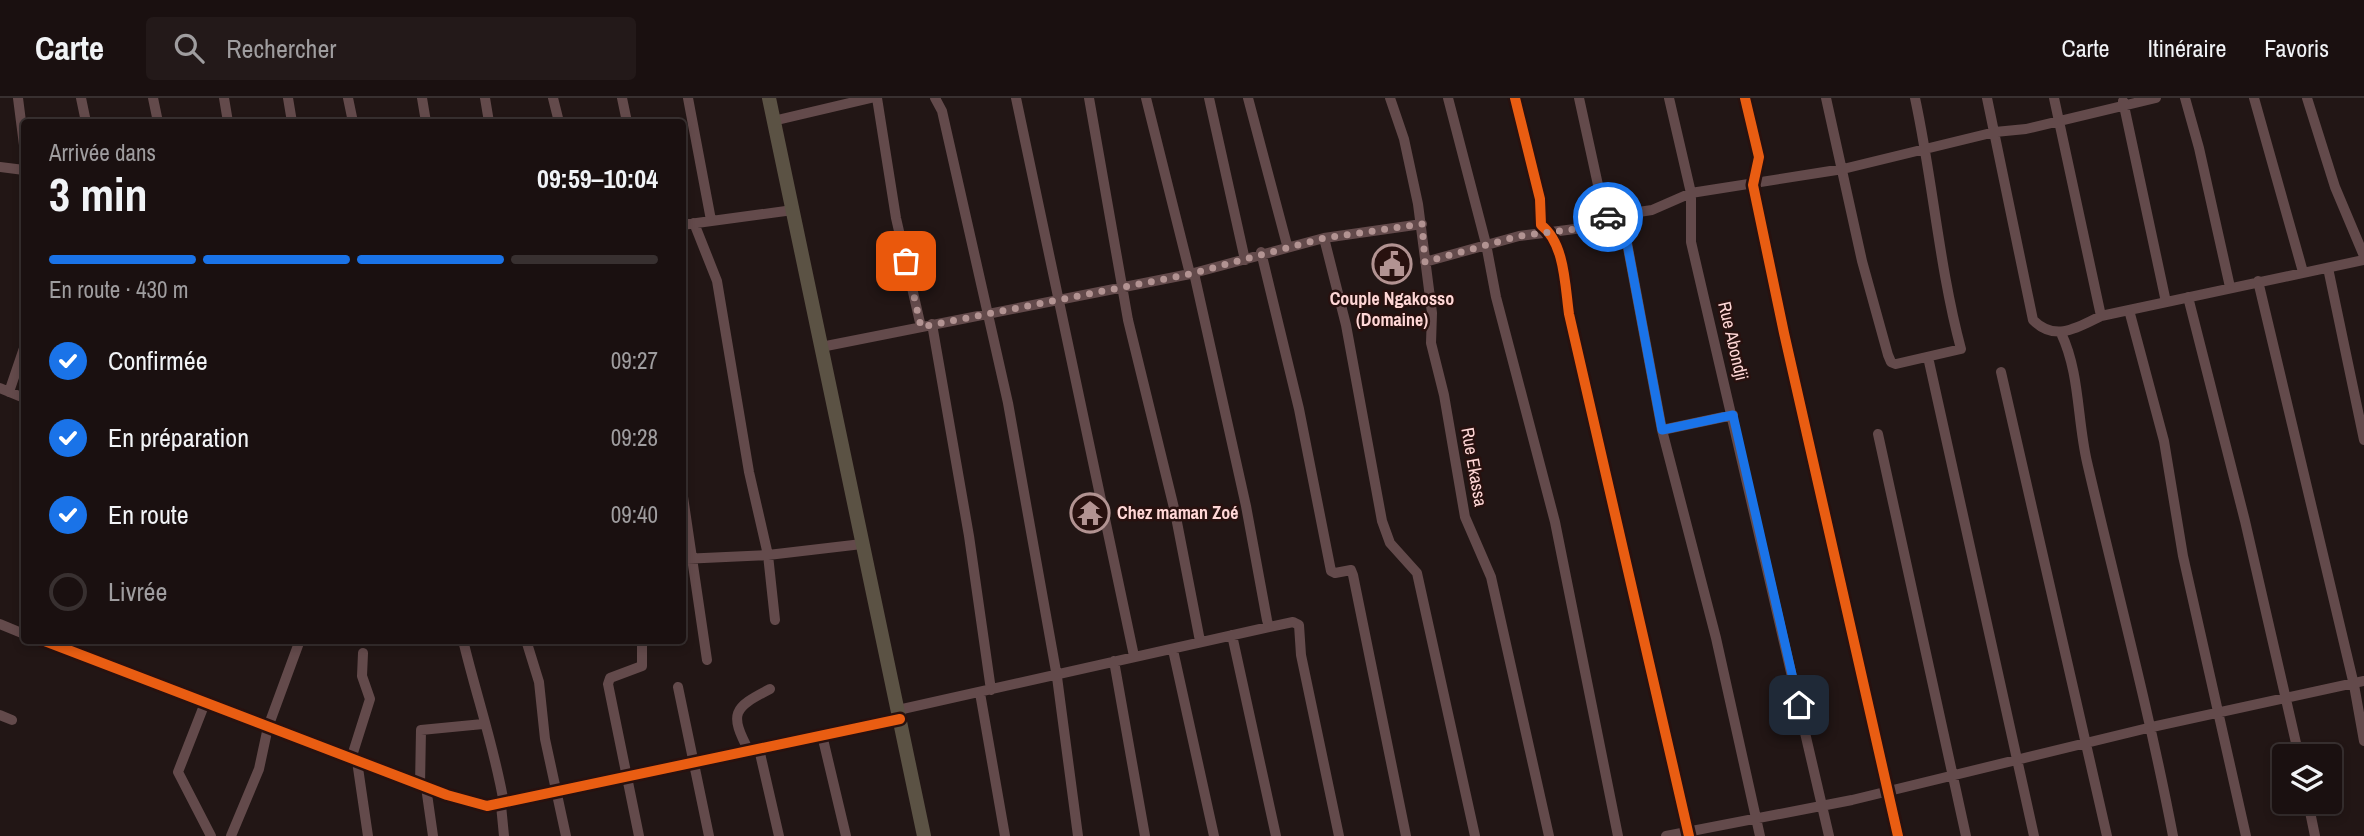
<!DOCTYPE html>
<html lang="fr">
<meta charset="utf-8">
<style>
:root{--surface:#1a1010;--page:#231919;--text:#f1f3f6;--muted:#9f9d9f;--line:#383030;--accent:#1a73e8}
body{margin:0;font-family:"Archivo Narrow",sans-serif;background:var(--page);color:var(--text);height:100vh;display:flex;flex-direction:column;font-size:26px;white-space:nowrap}
*{box-sizing:border-box;margin:0}
p{font-size:23px;color:var(--muted)}
.icon{flex:none;width:38px;height:38px;fill:none;stroke:currentColor;stroke-width:2;stroke-linecap:round;stroke-linejoin:round}
.map{position:relative;flex:1;overflow:hidden}
.details{position:absolute;left:21px;top:21px;width:665px;height:525px;display:flex;flex-direction:column;background:var(--surface);border-radius:7px;box-shadow:0 4px 10px #0003,0 0 0 2px var(--line)}
.details>*{flex:none}
.buttons{position:absolute;left:2272px;top:646px;display:grid;gap:14px}
.buttons a{display:grid;place-items:center;width:70px;height:70px;border-radius:7px;background:var(--surface);box-shadow:0 4px 10px #0003,0 0 0 2px var(--line);font-size:35px}
.pin{position:absolute;display:grid;place-items:center;width:60px;height:60px;color:#fff;margin:-30px;border-radius:14px;box-shadow:0 4px 10px #0006}
.courier{position:absolute;display:grid;place-items:center;width:70px;height:70px;margin:-35px;border:5px solid #1a73e8;border-radius:50%;background:#fff;color:#222;box-shadow:0 2px 9px #0007}
.headline em{font-style:normal;font-weight:700}
.headline div{display:flex;flex-direction:column-reverse}
.headline{display:flex;align-items:center;justify-content:space-between;height:119px;padding:0 28px}
h1{font-size:46px;font-weight:700;line-height:52px}
.bar{display:grid;grid-template-columns:repeat(4,1fr);gap:10px 7px;align-content:center;height:84px;padding:0 28px}
.bar i{height:9px;border-radius:5px;background:var(--line)}
.bar .selected{background:var(--accent)}
.bar p{grid-column:span 4}
ol{padding:0 28px;list-style:none}
li{display:flex;align-items:center;gap:21px;height:77px}
li p{margin-inline-start:auto}
li .icon{padding:7px;border-radius:50%;background:var(--accent);color:#fff;stroke-width:4}
li:last-child{color:var(--muted)}
li i{width:38px;height:38px;border:4px solid var(--line);border-radius:50%}
header{display:flex;align-items:center;gap:42px;box-sizing:border-box;height:98px;padding:0 35px;background:var(--surface);border-bottom:2px solid var(--line)}
header strong{font-size:33px}
nav{display:flex;gap:38px;margin-inline-start:auto;font-size:24px}
.search{width:490px;height:63px;background:var(--page);display:flex;align-items:center;gap:18px;box-sizing:border-box;padding:0 24px;border-radius:7px;color:var(--muted);font-size:26px}
.map>svg:first-child{display:block}
</style>
<header>
<strong>Carte</strong>
<div class="search"><svg class="icon" aria-label="search" viewBox="0 0 24 24"><circle cx="10" cy="10" r="6"/><path d="M15 15l6 6"/></svg>Rechercher</div>
<nav><a>Carte</a><a>Itinéraire</a><a>Favoris</a></nav>
</header>
<div class="map">
<svg width="2364" height="738" viewBox="0 0 2364 738">
<rect width="100%" height="100%" fill="#221615"/>
<g fill="none" stroke-linecap="round" stroke-linejoin="round">
<path stroke="#634a4b" stroke-width="10" d="M18 0 24 47
M81 0 86 24
M153 0 158 24
M224 0 228 24
M288 0 292 24
M348 0 353 24
M422 0 426 24
M485 0 489 24
M553 0 559 24
M622 0 627 24
M688 0 711 122
M877 0 896 120 921 229
M935 0 942 13 1008 305 1057 579 1078 738
M1016 0 1134 558
M1089 0 1128 222 1175 414 1200 543
M1146 0 1190 176
M1209 0 1245 162
M1248 0 1287 147
M1390 0 1404 41 1418 106 1432 215 1431 245 1444 297 1465 419 1491 479 1549 738
M1448 0 1486 146 1496 199 1555 424 1618 738
M1515 0 1540 101 1541 127C1565 145 1565 188 1569 216L1689 738
M1579 0 1605 119
M1669 0 1691 95V144L1829 738
M1745 0 1759 59 1753 87 1784 235 1898 738
M1826 0 1862 163 1888 257 1891 264 1896 266 1961 251C1939 169 1933 83 1915 0
M1987 0 2033 222C2055 244 2077 230 2101 218L2364 162
M2054 0 2101 218
M2185 0 2199 50 2230 189
M2254 0 2303 174
M2307 0 2335 89 2364 158
M2123 3 2166 204
M773 23 871 0
M0 69 24 72
M1622 118 1662 332 1716 540 1760 738
M694 125 717 183 749 374 768 457 775 522
M682 127 793 112
M1324 140 1346 227 1382 423 1390 445 1417 475 1475 738
M1261 154 1299 311 1331 473 1335 475 1351 472 1353 477 1406 738
M1425 164 1519 138 1575 131 1605 119 1652 112 1691 95 1843 71 1995 34 2026 31 2156 0
M2328 170 2364 342
M1194 175 1246 408 1267 522 1269 529 1293 524 1299 527 1301 557 1339 738
M2258 183 2354 587 2364 643
M2188 199 2245 423 2299 658
M2129 212 2164 343 2183 458 2246 738
M932 226 969 438 991 592
M2061 235C2080 275 2077 321 2087 364 2116 489 2149 612 2173 738
M821 249 1190 176 1324 140 1422 126
M1928 259 2034 738
M2001 274 2107 738
M0 290 24 300
M9 294 24 250
M1662 332 1733 317
M1878 336 1966 738
M682 392 707 562
M682 461 768 457 862 446
M0 526 24 536
M1232 537 1276 738
M42 542 447 697 487 708 900 621
M463 542C476 597 495 651 504 706
M526 542 539 584 545 641 566 738
M1173 552 1214 738
M1114 563 1145 738
M678 589 709 738
M980 595 1005 738
M205 605 178 674 211 738
M898 612 1269 529
M0 617 12 622
M822 637 846 738
M759 651 779 738
M749 653C729 615 733 610 770 591
M351 661 370 601 362 578 363 555
M357 663 368 738
M420 687 421 632 483 626
M426 689 433 738
M2308 704 2315 738
M501 707 504 738
M231 738 259 671 268 629 300 542
M639 738 608 586 610 580 642 568V542
M1666 738 1852 702 2152 629 2364 583"/>
<path stroke="#5b5244" stroke-width="14" d="M769 0 924 738"/>
<g stroke="#28110f" stroke-width="15">
<path id="cycleway" d="M1515 0 1540 101 1541 127C1565 145 1565 188 1569 216L1689 738
M1745 0 1759 59 1753 87 1784 235 1898 738
M42 542 447 697 487 708 900 621"/>
</g>
<use href="#cycleway" stroke="#e95d12" stroke-width="10"/>
</g>
<g fill="none" stroke-linecap="round" stroke-linejoin="round">
<path stroke="#b29392" stroke-width="7" stroke-dasharray="0 12.6" d="M906 163 921 229 1190 176 1324 140 1422 126 1425 164 1519 138 1575 131 1608 119"/>
<path stroke="#1a73e8" stroke-width="9" d="M1608 119 1622 118 1662 332 1733 317 1799 607"/>
</g>
<defs>
<g id="civic-ring" transform="scale(2.0125)"><circle r="9.5" fill="#28110f" stroke="#b29392" stroke-width="1.5"/><path d="M-.6-6.5H3V-4.5H.6V-3L4-1V1h2V6H-6V1h2V-1L-.6-3ZM-1.2 2.5V6h2.4V2.5Z" fill="#b29392"/></g>
<g id="temple-ring" transform="scale(2.0125)"><circle r="9.5" fill="#28110f" stroke="#b29392" stroke-width="1.5"/><path d="M0-6L5-2H3V0L6.5 2.5H4V6H1.5V3h-3V6H-4V2.5H-6.5L-3 0V-2H-5Z" fill="#b29392"/></g>
</defs>
<g fill-rule="evenodd">
<use href="#civic-ring" x="1392" y="166"/>
<use href="#temple-ring" x="1090" y="415"/>
</g>
<g text-anchor="middle" stroke-width="5" stroke-linejoin="round" paint-order="stroke">
<g font-size="18" font-weight="bold" fill="#ffd7d6" stroke="#28110f">
<text x="1392" y="207">Couple Ngakosso<tspan x="1392" dy="21">(Domaine)</tspan></text>
<text x="1117" y="421" text-anchor="start">Chez maman Zoé</text>
</g>
<g font-size="18" fill="#ffd7d6" stroke="#28110f">
<text transform="translate(1733 243) rotate(77)" y="6">Rue Abondji</text>
<text transform="translate(1474 369) rotate(80)" y="6">Rue Ekassa</text>
</g>
</g>
</svg>
<div class="buttons">
<a><svg class="icon" aria-label="layers" viewBox="0 0 24 24"><path d="M12 4l9 5-9 5-9-5zM3 14l9 5 9-5"/></svg></a>
</div>
<div class="pin" style="left:906px;top:163px;background:#ea580c"><svg class="icon" aria-label="bag" viewBox="0 0 24 24"><path d="M5 8h14l-1 12H6zM9 8a3 3 0 0 1 6 0"/></svg></div>
<div class="pin" style="left:1799px;top:607px;background:#1f2937"><svg class="icon" aria-label="home" viewBox="0 0 24 24"><path d="M3 11l9-7 9 7M6 9v11h12V9"/></svg></div>
<div class="courier" style="left:1608px;top:119px"><svg class="icon" aria-label="car" viewBox="0 0 24 24"><path d="M5 17H2v-5l4-1 3-4h7l3 4 3 1v5h-3M9 17h6M6 11h13"/><circle cx="7" cy="17" r="2"/><circle cx="17" cy="17" r="2"/></svg></div>
<section class="details">
<div class="headline"><div><h1>3 min</h1><p>Arrivée dans</p></div><em>09:59–10:04</em></div>
<div class="bar"><i class="selected"></i><i class="selected"></i><i class="selected"></i><i></i><p>En route · 430 m</p></div>
<ol>
<li><svg class="icon" aria-label="check" viewBox="0 0 24 24"><path d="M5 12l5 5 9-10"/></svg>Confirmée<p>09:27</p></li>
<li><svg class="icon" aria-label="check" viewBox="0 0 24 24"><path d="M5 12l5 5 9-10"/></svg>En préparation<p>09:28</p></li>
<li><svg class="icon" aria-label="check" viewBox="0 0 24 24"><path d="M5 12l5 5 9-10"/></svg>En route<p>09:40</p></li>
<li><i></i>Livrée</li>
</ol>
</section>
</div>
